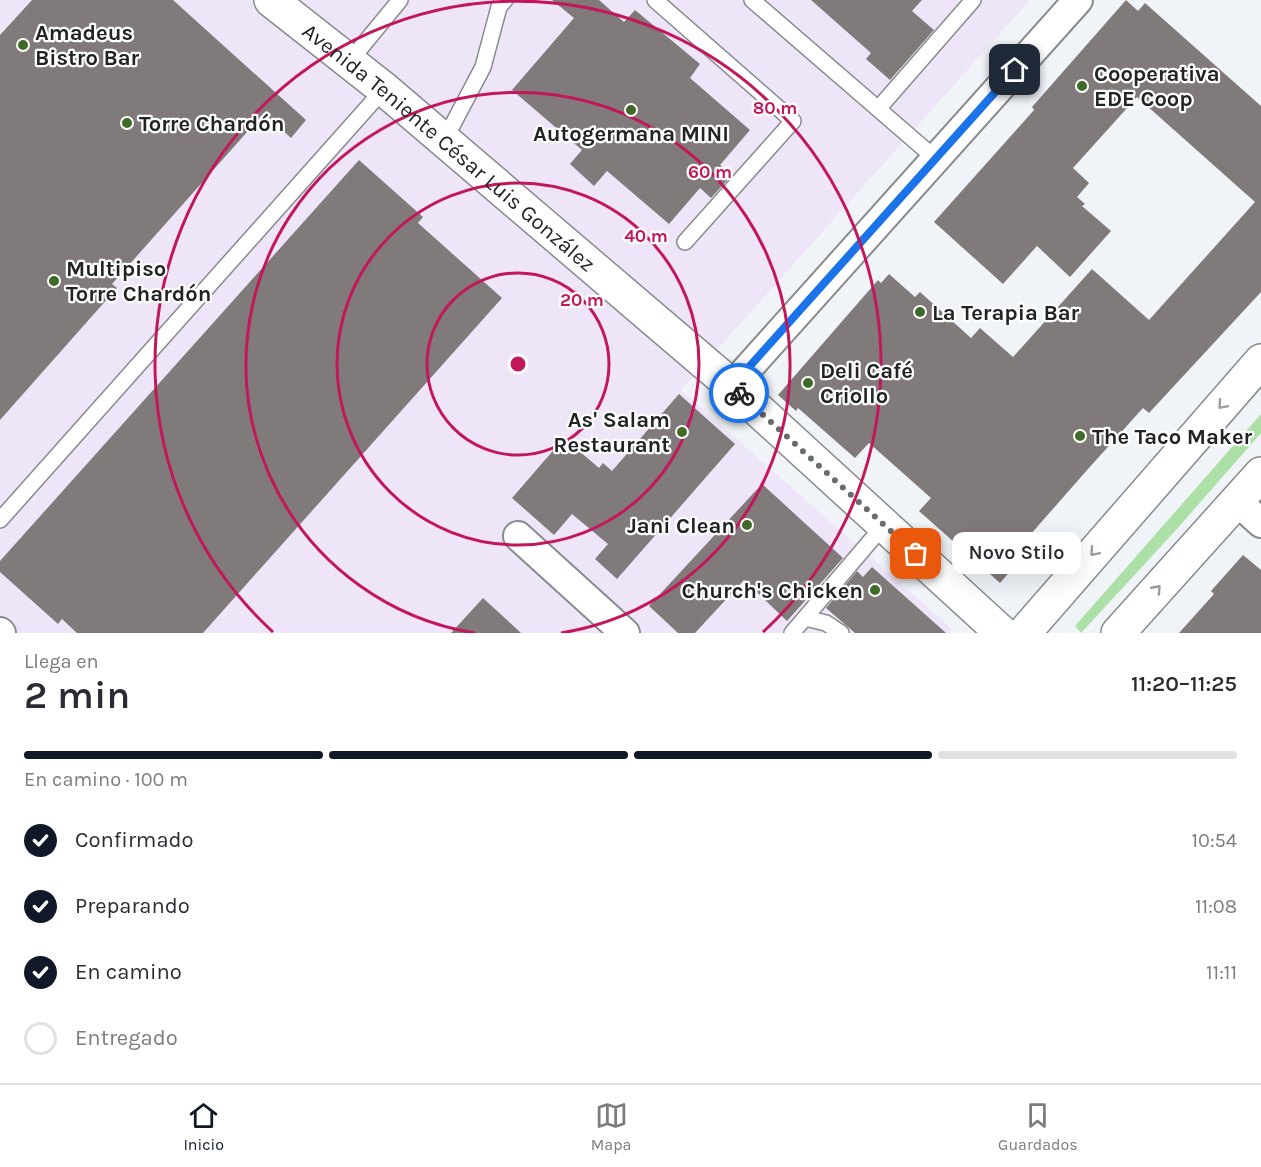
<!DOCTYPE html>
<html lang="es">
<meta charset="utf-8">
<style>
:root{--surface:#fff;--page:#f7f7f7;--text:#2b2b33;--muted:#7c7c81;--line:#e1e1e2;--accent:#111827}
body{margin:0;font-family:Karla,sans-serif;background:var(--page);color:var(--text);height:100vh;display:flex;flex-direction:column;font-size:22px;white-space:nowrap}
*{box-sizing:border-box;margin:0}
p{font-size:20px;color:var(--muted)}
.icon{flex:none;width:33px;height:33px;fill:none;stroke:currentColor;stroke-width:2;stroke-linecap:round;stroke-linejoin:round}
.map{position:relative;height:633px;overflow:hidden}
.drawer{display:flex;flex-direction:column;background:var(--surface);flex:1}
.drawer>*{flex:none}
.pin{position:absolute;display:grid;place-items:center;width:51px;height:51px;color:#fff;margin:-26px;border-radius:12px;box-shadow:0 3px 9px #0006}
.courier{position:absolute;display:grid;place-items:center;width:60px;height:60px;margin:-30px;border:4px solid #1a73e8;border-radius:50%;background:#fff;color:#222;box-shadow:0 2px 8px #0007}
.bubble{position:absolute;height:42px;border-radius:12px;background:var(--surface);box-shadow:0 6px 24px #0002;font-size:20px;font-weight:600;line-height:42px;text-align:center}
.head em{font-style:normal;font-weight:600}
.head div{display:flex;flex-direction:column-reverse}
.head{display:flex;align-items:center;justify-content:space-between;height:102px;padding:0 24px}
h1{font-size:39px;font-weight:600;line-height:45px}
.bar{display:grid;grid-template-columns:repeat(4,1fr);gap:9px 6px;align-content:center;height:72px;padding:0 24px}
.bar i{height:8px;border-radius:4px;background:var(--line)}
.bar .on{background:var(--accent)}
.bar p{grid-column:span 4}
ol{padding:0 24px;list-style:none}
li{display:flex;align-items:center;gap:18px;height:66px}
li p{margin-inline-start:auto}
li .icon{padding:6px;border-radius:50%;background:var(--accent);color:#fff;stroke-width:4}
li:last-child{color:var(--muted)}
li i{width:33px;height:33px;border:3px solid var(--line);border-radius:50%}
.menu{display:flex;justify-content:space-around;align-items:center;height:84px;border-top:2px solid var(--line);background:var(--surface);font-size:16px;color:var(--muted)}
.menu a{display:grid;justify-items:center;gap:3px}
.menu .on{color:var(--accent)}
.map>svg:first-child{display:block}
</style>
<div class="map">
<svg width="1261" height="633" viewBox="0 0 1261 633">
<rect width="100%" height="100%" fill="#f0f4f8"/>
<path fill="#efe5f9" d="M0 0H1030L681 390 950 627 951 633H0Z"/>
<path fill="#ade0a7" d="M1261 414V433L1176 530 1081 633 1075 626Z"/>
<path fill="#807b7a" d="M32 0H173L306 120 291 138 264 113 112 284 117 288 0 420V35Z
M552 0H599L624 22 635 10 700 64 690 78 750 130 720 165 732 175 711 198 700 188 669 224 607 171 594 186 570 164 582 150 512 90 574 18Z
M811 0H922L912 11 934 30 890 80 866 59 871 53Z
M1126 0 1138 11 1145 3 1261 106V292L1149 413 1143 408 1088 469 1030 535 1037 541 1000 583 919 511 931 498 869 443 855 458 798 408 796 411 778 395 878 280 881 283 889 274 915 297 920 292 971 338 980 328 1013 357 1092 269 1149 320 1255 202 1137 97 1073 168 1089 183 1077 197 1085 204 1082 206 1111 231 1070 277 1037 246 1003 284 934 222 1034 110 1032 107Z
M359 160 423 217 418 223 502 298 203 633H77L62 619 58 624 0 572V561Z
M679 394 735 444 617 579 595 559 608 544 572 514 554 535 512 498 564 438 599 468 603 463 612 471Z
M762 484 843 558 787 621 744 580 695 633H678L649 606Z
M1243 555 1261 570V633H1179L1214 594 1211 591Z
M872 567 946 633H855L826 608 857 571 863 577Z
M483 598 521 633H451Z"/>
<g fill="none" stroke-linecap="round" stroke-linejoin="round">
<g stroke="#878b8e" stroke-width="18">
<path id="lane" d="M655 0 793 121 685 242
M752 0 936 159
M349 62 400 0
M878 109 973 0
M444 141 483 67 499 7 505 0
M0 520 384 89
M805 618 826 623 841 633
M792 633 884 525"/>
</g>
<g stroke="#878b8e" stroke-width="32">
<path id="street" d="M732 386 1078 0
M1237 501 1261 523
M518 536 625 633
M0 632 1 633"/>
</g>
<g stroke="#878b8e" stroke-width="36">
<g id="secondary">
<path id="s1" d="M271 0 384 89 732 386 1002 633"/>
<path d="M1024 633 1261 361"/>
<path d="M1118 633 1261 474"/>
</g>
</g>
<use href="#lane" stroke="#fff" stroke-width="15"/>
<use href="#street" stroke="#fff" stroke-width="28"/>
<use href="#secondary" stroke="#fff" stroke-width="33"/>
</g>
<defs><path id="oneway-chevron" d="M-2-3.5L2.5 0L-2 3.5" fill="none" stroke-width="1.6" stroke-linecap="round" stroke-linejoin="round" transform="scale(1.5)"/></defs>
<g stroke="#9b9c9c">
<use href="#oneway-chevron" transform="translate(1222 405) rotate(131)"/>
<use href="#oneway-chevron" transform="translate(1094 552) rotate(131)"/>
<use href="#oneway-chevron" transform="translate(1157 589) rotate(-48)"/>
</g>
<g fill="none" stroke-linecap="round" stroke-linejoin="round">
<path stroke="#696c6e" stroke-width="6" stroke-dasharray="0 10.8" d="M739 393 916 554"/>
<path stroke="#1a73e8" stroke-width="8" d="M739 393 732 386 1015 70"/>
</g>
<g fill="none" stroke="#c2185b" stroke-width="3">
<circle cx="518" cy="364" r="91"/>
<circle cx="518" cy="364" r="181"/>
<path d="M475 633A272 272 0 1 1 561 633"/>
<path d="M273 632A363 363 0 1 1 763 632"/>
</g>
<g fill="#406a27" stroke="#fff" stroke-width="2">
<circle cx="23" cy="45" r="6"/>
<circle cx="1082" cy="86" r="6"/>
<circle cx="631" cy="110" r="6"/>
<circle cx="127" cy="123" r="6"/>
<circle cx="54" cy="281" r="6"/>
<circle cx="920" cy="312" r="6"/>
<circle cx="808" cy="383" r="6"/>
<circle cx="682" cy="432" r="6"/>
<circle cx="1080" cy="436" r="6"/>
<circle cx="747" cy="525" r="6"/>
<circle cx="875" cy="590" r="6"/>
</g>
<g text-anchor="middle" stroke-width="4.5" stroke-linejoin="round" paint-order="stroke">
<g font-size="22" font-weight="bold" fill="#212324" stroke="#fff" text-anchor="start">
<text x="35" y="40">Amadeus<tspan x="35" dy="25">Bistro Bar</tspan></text>
<text x="1094" y="81">Cooperativa<tspan x="1094" dy="25">EDE Coop</tspan></text>
<text x="139" y="131">Torre Chardón</text>
<text x="631" y="141" text-anchor="middle">Autogermana MINI</text>
<text x="66" y="276">Multipiso<tspan x="66" dy="25">Torre Chardón</tspan></text>
<text x="932" y="320">La Terapia Bar</text>
<text x="820" y="378">Deli Café<tspan x="820" dy="25">Criollo</tspan></text>
<text x="670" y="427" text-anchor="end">As' Salam<tspan x="670" dy="25">Restaurant</tspan></text>
<text x="1092" y="444">The Taco Maker</text>
<text x="735" y="533" text-anchor="end">Jani Clean</text>
<text x="863" y="598" text-anchor="end">Church's Chicken</text>
</g>
<g font-size="22" fill="#212324" stroke="#fff">
<text dy="8" stroke="none"><textPath href="#s1" startOffset="231">Avenida Teniente César Luis González</textPath></text>
</g>
</g>
<circle cx="518" cy="364" r="9" fill="#c2185b" stroke="#fff" stroke-width="3"/>
<g font-size="18" text-anchor="middle" font-weight="bold" fill="#c2185b" stroke="#fff" stroke-width="4.5" stroke-linejoin="round" paint-order="stroke">
<text x="775" y="114">80 m</text>
<text x="710" y="178">60 m</text>
<text x="646" y="242">40 m</text>
<text x="582" y="306">20 m</text>
</g>
</svg>
<div class="pin" style="left:916px;top:554px;background:#ea580c"><svg class="icon" aria-label="bag" viewBox="0 0 24 24"><path d="M5 8h14l-1 12H6zM9 8a3 3 0 0 1 6 0"/></svg></div>
<div class="pin" style="left:1015px;top:70px;background:#1f2937"><svg class="icon" aria-label="home" viewBox="0 0 24 24"><path d="M3 11l9-7 9 7M6 9v11h12V9"/></svg></div>
<div class="courier" style="left:739px;top:393px"><svg class="icon" aria-label="bike" viewBox="0 0 24 24"><circle cx="6" cy="16" r="4"/><circle cx="18" cy="16" r="4"/><path d="M6 16l4-8h5l3 8M10 8l3 8H6M13 5h3"/></svg></div>
<div class="bubble" style="left:952px;top:532px;width:129px">Novo Stilo</div>
</div>
<section class="drawer">
<div class="head"><div><h1>2 min</h1><p>Llega en</p></div><em>11:20–11:25</em></div>
<div class="bar"><i class="on"></i><i class="on"></i><i class="on"></i><i></i><p>En camino · 100 m</p></div>
<ol>
<li><svg class="icon" aria-label="check" viewBox="0 0 24 24"><path d="M5 12l5 5 9-10"/></svg>Confirmado<p>10:54</p></li>
<li><svg class="icon" aria-label="check" viewBox="0 0 24 24"><path d="M5 12l5 5 9-10"/></svg>Preparando<p>11:08</p></li>
<li><svg class="icon" aria-label="check" viewBox="0 0 24 24"><path d="M5 12l5 5 9-10"/></svg>En camino<p>11:11</p></li>
<li><i></i>Entregado</li>
</ol>
</section>
<nav class="menu">
<a class="on"><svg class="icon" aria-label="home" viewBox="0 0 24 24"><path d="M3 11l9-7 9 7M6 9v11h12V9"/></svg>Inicio</a>
<a><svg class="icon" aria-label="map" viewBox="0 0 24 24"><path d="M3 6l6-2 6 2 6-2v14l-6 2-6-2-6 2zM9 4v14M15 6v14"/></svg>Mapa</a>
<a><svg class="icon" aria-label="saved" viewBox="0 0 24 24"><path d="M7 4h10v16l-5-4-5 4z"/></svg>Guardados</a>
</nav>
